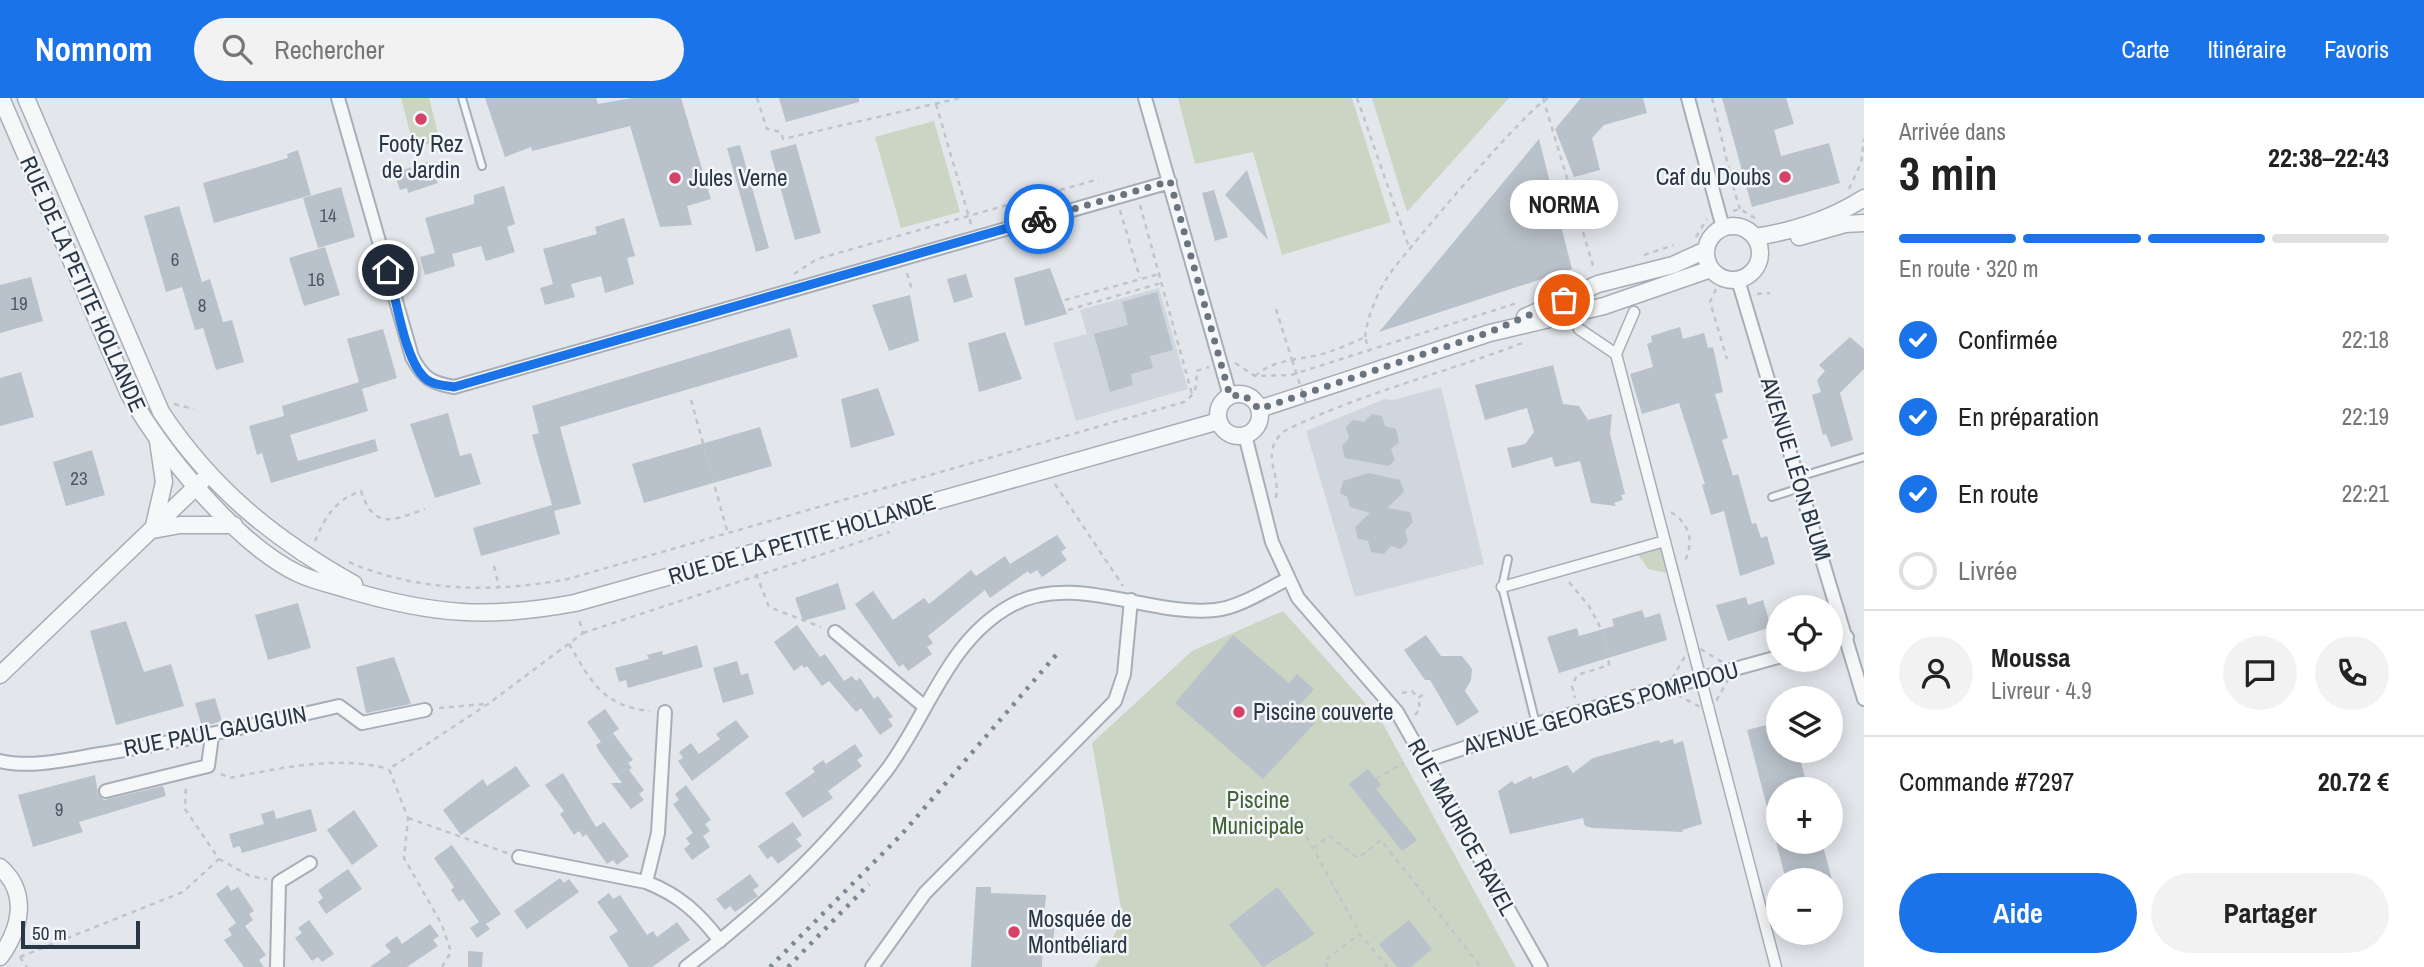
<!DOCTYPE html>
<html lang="fr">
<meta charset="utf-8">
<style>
:root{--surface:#fff;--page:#f2f2f2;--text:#222;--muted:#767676;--line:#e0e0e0;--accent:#1a73e8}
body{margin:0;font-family:"Archivo Narrow",sans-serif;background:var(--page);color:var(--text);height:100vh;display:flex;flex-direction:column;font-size:26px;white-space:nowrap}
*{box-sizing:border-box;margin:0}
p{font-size:23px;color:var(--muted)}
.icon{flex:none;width:38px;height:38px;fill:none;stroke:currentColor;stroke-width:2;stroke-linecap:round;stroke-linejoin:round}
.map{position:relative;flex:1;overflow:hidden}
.side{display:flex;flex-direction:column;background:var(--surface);width:560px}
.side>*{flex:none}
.fabs{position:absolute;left:1766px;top:497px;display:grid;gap:14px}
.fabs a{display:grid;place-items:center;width:77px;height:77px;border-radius:50%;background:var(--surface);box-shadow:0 4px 18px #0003;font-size:35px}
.scale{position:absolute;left:21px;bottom:18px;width:119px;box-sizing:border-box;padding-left:7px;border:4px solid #293645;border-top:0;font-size:19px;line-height:24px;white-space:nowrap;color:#293645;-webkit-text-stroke:5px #f3f6f9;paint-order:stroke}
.pin{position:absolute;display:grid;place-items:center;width:60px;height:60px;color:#fff;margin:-30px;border:4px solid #fff;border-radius:50%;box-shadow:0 2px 7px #0007}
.courier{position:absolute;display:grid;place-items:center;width:70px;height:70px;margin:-35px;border:5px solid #1a73e8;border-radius:50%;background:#fff;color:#222;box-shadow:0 2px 9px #0007}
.bubble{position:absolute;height:49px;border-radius:24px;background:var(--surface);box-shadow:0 4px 18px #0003;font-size:23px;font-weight:800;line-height:49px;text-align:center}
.head em{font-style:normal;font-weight:800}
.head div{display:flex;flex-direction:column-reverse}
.head{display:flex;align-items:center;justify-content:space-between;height:119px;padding:0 35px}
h1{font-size:46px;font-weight:800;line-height:52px}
.bar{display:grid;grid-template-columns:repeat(4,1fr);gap:10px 7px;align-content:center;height:84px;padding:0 35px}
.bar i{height:9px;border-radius:5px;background:var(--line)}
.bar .on{background:var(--accent)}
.bar p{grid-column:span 4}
.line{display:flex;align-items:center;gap:18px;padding:0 35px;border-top:2px solid var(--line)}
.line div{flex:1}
.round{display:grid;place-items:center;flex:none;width:74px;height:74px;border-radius:37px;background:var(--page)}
ol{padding:0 35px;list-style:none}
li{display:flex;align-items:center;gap:21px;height:77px}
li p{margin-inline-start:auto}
li .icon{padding:7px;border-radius:50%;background:var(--accent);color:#fff;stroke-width:4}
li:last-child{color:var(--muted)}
li i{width:38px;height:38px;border:4px solid var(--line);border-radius:50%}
.primary-button{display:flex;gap:14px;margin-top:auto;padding:14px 35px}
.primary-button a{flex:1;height:80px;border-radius:42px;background:var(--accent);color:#fff;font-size:28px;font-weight:800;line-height:80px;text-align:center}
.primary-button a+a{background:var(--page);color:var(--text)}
header{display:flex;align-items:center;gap:42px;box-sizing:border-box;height:98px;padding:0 35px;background:var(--accent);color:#fff}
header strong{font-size:33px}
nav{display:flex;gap:38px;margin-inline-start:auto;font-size:24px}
.search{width:490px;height:63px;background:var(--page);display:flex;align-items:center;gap:18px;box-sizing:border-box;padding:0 24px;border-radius:38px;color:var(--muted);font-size:26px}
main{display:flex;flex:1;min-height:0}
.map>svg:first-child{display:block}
</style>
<header>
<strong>Nomnom</strong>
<div class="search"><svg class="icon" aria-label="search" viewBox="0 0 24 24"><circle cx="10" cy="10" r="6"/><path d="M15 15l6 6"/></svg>Rechercher</div>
<nav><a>Carte</a><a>Itinéraire</a><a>Favoris</a></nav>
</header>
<main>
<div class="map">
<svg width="1864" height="869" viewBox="0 0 1864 869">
<rect width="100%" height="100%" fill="#e3e7ec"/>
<path fill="#d0d6de" d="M1159 190 1188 291 1076 323 1053 245 1087 236 1080 212Z
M1441 289 1484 466 1355 499 1306 333 1385 301 1393 302Z"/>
<path fill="#cad6c3" d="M401 0H429L440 43 414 50Z
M1178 0H1352L1391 124 1282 157 1253 54 1195 66Z
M1372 0H1509L1407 114Z
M934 23 960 114 901 130 875 39Z
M1661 450 1667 475 1648 471 1637 455Z
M1283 513 1382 624 1516 869H1095L1123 822 1092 645 1192 553Z"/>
<path fill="#b9c1ca" d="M485 0H596L598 6 632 0H681L711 101 687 108 692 127 660 129 630 28 532 53 531 49 505 59Z
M779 0H859V4L786 24Z
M1581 0H1643L1647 15 1604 27 1592 40 1600 72 1574 79 1555 31Z
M1722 0H1786L1794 26 1774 32 1781 58 1829 45 1840 85 1752 109Z
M1539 41 1572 171 1379 234Z
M796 46 821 135 795 142 770 53Z
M740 47 769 150 756 154 727 50Z
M298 52 311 97 214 125 203 85 288 60 287 56Z
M428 64 438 85 408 95 407 90 400 92 394 75Z
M1247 72 1260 114 1268 142 1225 97Z
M504 88 515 126 507 129 515 154 486 163 481 148 452 156 455 168 425 177 420 159 435 155 425 120 474 106V97Z
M341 89 355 139 318 150 303 100Z
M1214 92 1228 139 1215 143 1202 95Z
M179 108 202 184 210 181 223 224 232 222 244 264 216 272 203 230 195 232 182 189 166 194 144 118Z
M624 120 635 158 627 160 634 186 605 195 601 178 571 186 575 199 545 207 540 190 553 186 543 151 597 136 595 129Z
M325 149 340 197 304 208 289 160Z
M1050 170 1067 216 1025 228 1014 180Z
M966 176 973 199 954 205 947 181Z
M31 179 43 223 0 235V187Z
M1157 194 1173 252 1150 258 1153 270 1131 276 1133 287 1110 294 1094 236 1128 227 1122 204Z
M910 197 919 243 889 253 872 207Z
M1680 229 1683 241 1704 235 1708 250 1713 249 1723 294 1715 296 1728 340 1722 342 1733 378 1738 376 1752 426 1756 425 1761 440 1767 438 1775 466 1740 478 1724 413 1711 417 1702 387 1705 386 1679 305 1642 316 1630 276 1653 269 1647 246 1652 244 1651 238Z
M790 230 798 259 560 329 581 406 554 413 560 436 481 458 473 430 552 407 532 337 539 335 532 308Z
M383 231 397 280 362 291 368 313 290 337 298 363 375 341 378 353 271 385 262 355 257 357 249 328 284 318 282 308 359 284 347 241Z
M1005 234 1022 281 979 294 968 245Z
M1850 239 1864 251V271L1840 295 1853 342 1831 349 1826 336 1823 337 1812 297 1821 294 1817 282 1825 273 1819 267Z
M1553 267 1563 306 1579 308 1588 322 1612 316 1610 336 1625 396 1621 397 1623 402 1614 405 1616 408 1591 405 1580 363 1555 369 1552 359 1512 370 1507 350 1525 346 1534 334 1527 310 1485 322 1475 287Z
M21 274 34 319 0 328V280Z
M878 290 895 337 851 350 841 301Z
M448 315 460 358 471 355 481 386 435 400 410 326Z
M1372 316 1382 318 1385 328 1396 331 1399 344 1391 351 1395 362 1389 368 1345 360 1342 348 1349 340 1346 329 1353 322 1364 324Z
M760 329 772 368 644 405 632 366Z
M92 352 105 397 66 408 53 364Z
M1369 375 1400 382 1404 394 1387 410 1410 414 1413 424 1405 433 1408 443 1401 451 1391 448 1384 456 1371 454 1368 443 1358 441 1355 429 1370 415 1350 409 1347 399 1340 395 1343 383Z
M1057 437 1066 450 1061 454 1067 462 1042 479 1037 472 1030 476 1028 473 990 500 985 492 928 538 933 545 927 549 932 556 908 573 903 566 899 569 855 506 873 493 893 522 924 500 929 506 971 472 976 478 1005 458 1010 466Z
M838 485 846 511 803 523 795 500Z
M1746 499 1748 507 1763 502 1771 529 1728 543 1716 507Z
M298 505 311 550 268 562 255 517Z
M1642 512 1645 520 1660 515 1667 542 1559 575 1547 539 1577 530 1579 538 1614 528 1612 521Z
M126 523 144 574 171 566 184 608 116 627 90 533Z
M797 527 820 559 825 556 844 583 852 578 856 583 860 580 874 601 878 598 893 619 888 621 893 628 880 637 861 610 856 614 829 583 822 588 807 568 804 570 802 567 794 573 774 544Z
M1233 537 1289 585 1297 576 1314 591 1297 610 1315 625 1263 681 1175 605Z
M1426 537 1441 558H1462L1472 571 1471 582 1465 593 1479 614 1457 628 1430 582H1425L1404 552Z
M697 547 703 569 628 590 626 582 619 584 615 570 649 561 647 557 662 553 663 557Z
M394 559 411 606 366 615 356 569Z
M737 563 741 577 748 575 754 596 723 605 713 570Z
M215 600 222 623 202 629 195 605Z
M605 611 619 631 613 635 633 662 628 665 632 670 629 672 644 692 639 696 644 702 631 711 611 685H622L599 653 596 647 601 644 587 624Z
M736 622 749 639 692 683 678 663 683 660 679 654 691 645 699 656 720 641 716 636Z
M1778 624V653H1798L1808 691H1778V735L1774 736 1747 632Z
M1673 641 1674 646 1683 643 1702 726 1682 732 1683 734 1593 730 1585 728 1583 720 1510 736 1498 693 1512 683 1515 686 1531 678 1533 681 1567 667 1573 675 1593 660 1659 642 1660 645Z
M855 646 863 658 857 662 862 668 828 693 833 700 803 720 785 695 815 674 812 670 823 662 826 666Z
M516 668 530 688 461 737 443 712 483 681 487 688Z
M1368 671 1381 687 1376 691 1417 742 1402 753 1349 686Z
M563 675 596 729 604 724 629 758 617 767 613 762 607 766 586 736 583 739 579 733 574 737 560 716 564 713 545 687Z
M95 677 98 696 104 702 163 688 166 698 79 724 83 734 33 749 18 697Z
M686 687 711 722 705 726 710 733 703 738 710 749 692 762 684 751 690 746 686 740 693 735 673 706 679 702 675 696Z
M311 711 317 733 242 755 240 748 233 750 229 736 264 726 261 716 274 712 276 721Z
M354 712 378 748 352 767 327 732Z
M793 724 802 737 796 741 802 748 778 766 772 758 767 761 758 748Z
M1776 744H1822L1832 782H1786Z
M452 747 501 816 486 826 490 831 477 840 470 830 479 824 463 801 459 804 451 792 454 789 434 760Z
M348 771 362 791 326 816 318 804 323 800 318 792Z
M750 776 759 788 753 792 758 798 735 814 730 808 725 812 716 801Z
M560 780 564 785 569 781 579 794 527 831 514 813Z
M228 787 231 793 238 789 254 813 249 816 253 822 245 828 266 857 259 862 264 869H244L224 842 232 837 228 831 236 825 216 796Z
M976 789H991V795L1046 797 1044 820 1055 822 1053 847 1043 846 1042 869H971Z
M1277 789 1315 836 1263 869 1229 827Z
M609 795 613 801 620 797 647 837 653 833 657 839 677 824 690 842 652 869H629L609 839 618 833 597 804Z
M309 822 334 856 322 864 318 859 312 863 295 840 302 835 298 830Z
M1409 822 1432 851 1411 869H1397L1379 846Z
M430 826 439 838 433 842 438 848 407 869H370L391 854 385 847 390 843 397 838 402 846Z
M468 853 483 854 482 869H468Z"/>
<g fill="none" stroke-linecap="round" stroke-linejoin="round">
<g stroke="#a7aeb7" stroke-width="10">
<path id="service" d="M462 0 482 68
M1799 379 1864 359
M1772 399 1800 390
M1508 461 1502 489 1536 626"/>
</g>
<g stroke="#a7aeb7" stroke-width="13">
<path id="pedestrian" d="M1579 231 1616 256 1634 214
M1616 256 1776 869
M1502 489 1665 443"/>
</g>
<g stroke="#a7aeb7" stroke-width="16">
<path id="minor" d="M338 0 412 259C423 280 431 285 454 289L1170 84
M1145 0 1230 298
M1688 0 1723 130
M1738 182 1864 601
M1245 337 1272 444 1298 500 1397 614 1541 869
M835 534 925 609
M1830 544 1847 539
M0 663C34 671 72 660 107 655 185 642 262 626 339 608L362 625 425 612
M1425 663 1536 626 1778 559
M106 693 208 668 212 638
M519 759 646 784C679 797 699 815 720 843
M646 784 658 735 665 614
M277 869 279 784 310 765
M686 869C762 812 828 748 886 673 928 618 947 542 1012 507 1073 474 1151 519 1215 512 1239 510 1267 491 1288 481
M872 869 925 795 1115 603 1124 576 1131 502"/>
</g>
<g stroke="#a7aeb7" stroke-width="19">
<path id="tertiary" d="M1 0 129 296C162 354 237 447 299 476 314 483 333 487 349 492 433 517 489 521 575 505L1219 323
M26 0 161 314C212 391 274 441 354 486
M1706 155a27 27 0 1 1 54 0a27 27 0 1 1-54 0Z
M1755 139C1794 133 1831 121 1864 100
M1799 139 1845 126 1864 125
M1525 219 1598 186 1673 167 1706 152
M1218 317a21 21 0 1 1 42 0a21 21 0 1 1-42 0Z
M1259 311 1490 235 1604 208 1711 171
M158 343 164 384 153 432 180 427H234
M0 577 202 383
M0 769C29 795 21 830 0 859"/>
</g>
<path stroke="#c1c5ca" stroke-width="2.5" stroke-dasharray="5 5" stroke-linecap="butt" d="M757 0 767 31 781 34 783 41 960 0
M1357 0 1410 152
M1543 0 1594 171
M1712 0C1722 37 1728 75 1740 111
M936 6 971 126
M1849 91 1861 65 1864 41
M1140 107 1192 296
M1120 112 1140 180
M1733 113 1740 111 1758 122
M1696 139 1707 121
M1644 157 1674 147
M907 175 912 192
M794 176 817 161 1099 81
M1716 191 1710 204 1727 261
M1757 196 1770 195
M1065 202 1159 176
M1276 211 1292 262
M1068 212 1161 185
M1365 239C1367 218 1379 191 1391 174 1408 151 1531 5 1549 0
M1235 265 1255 278 1291 277 1517 205
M1255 278C1274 260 1305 262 1329 254 1341 250 1354 244 1365 239L1369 254
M691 302 728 436
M174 306 194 311
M1055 386 1123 488
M1276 400C1281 373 1259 356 1284 333 1361 295 1445 275 1525 244
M1671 414C1691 427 1694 445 1684 465
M315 443C325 419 335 402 361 393 374 433 394 422 425 411
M349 464C417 494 496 495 568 481L1184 304C1196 296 1198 287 1196 273L1209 269
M494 468 499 489
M756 476 769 509 821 529
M1569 484 1589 508 1606 540 1609 567 1577 577 1572 588 1575 600
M583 535 890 434
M569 546C591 583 602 608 650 613
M1692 546 1734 571 1710 614 1666 591Z
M1402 595 1412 593 1418 600 1427 594
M439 610 484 606
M1415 617 1420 611 1418 600
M221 676 229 680C282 670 336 657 389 671
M1376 681 1403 665
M1292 712 1360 836 1387 869
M408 720 507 755
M1313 750 1329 738 1358 760 1381 742 1481 869
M219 761 250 778 267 781
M20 859 183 794 219 761 185 711 186 688
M20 859 27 869
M442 869 451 854 442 827 404 760 408 720 389 671 488 606 583 535 579 521
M1328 869 1324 863 1360 836"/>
<use href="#service" stroke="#f6f7f9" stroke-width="6"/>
<use href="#pedestrian" stroke="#f6f7f9" stroke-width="10"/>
<use href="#minor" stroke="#f6f7f9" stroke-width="12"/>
<use href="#tertiary" stroke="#f6f7f9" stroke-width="16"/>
<path stroke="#7b8896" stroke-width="4.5" stroke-dasharray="3.5 7" stroke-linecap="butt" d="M770 869 902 736 1056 557
M788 869 869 786"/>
<path stroke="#c1c5ca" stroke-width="2.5" stroke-dasharray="5 5" stroke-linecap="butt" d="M1292 262 1307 308"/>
</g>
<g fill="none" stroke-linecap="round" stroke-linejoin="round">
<path stroke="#6a747f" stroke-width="7" stroke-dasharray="0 12.6" d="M1039 121 1170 83 1230 298 1244 297 1259 311 1490 234 1564 202"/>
<path stroke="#1a73e8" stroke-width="9" d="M388 172C396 199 404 258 423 278 430 287 444 287 454 289L1039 121"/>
</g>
<g fill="#d64267" stroke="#f3f6f9" stroke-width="2.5">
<circle cx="421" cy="21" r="7"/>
<circle cx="1785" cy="79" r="7"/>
<circle cx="675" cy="80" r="7"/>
<circle cx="1239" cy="614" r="7"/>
<circle cx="1014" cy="834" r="7"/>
</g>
<g text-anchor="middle" stroke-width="5" stroke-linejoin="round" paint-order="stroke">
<g font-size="19" fill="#4d5966">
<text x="328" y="124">14</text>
<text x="175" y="168">6</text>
<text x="316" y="188">16</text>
<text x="19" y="212">19</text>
<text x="202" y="214">8</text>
<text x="79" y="387">23</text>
<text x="59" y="718">9</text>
</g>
<g font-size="23" fill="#293645" stroke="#f3f6f9" text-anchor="start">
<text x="421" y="54" text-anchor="middle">Footy Rez<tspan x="421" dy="26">de Jardin</tspan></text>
<text x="1771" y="87" text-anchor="end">Caf du Doubs</text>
<text x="689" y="88">Jules Verne</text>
<text x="1253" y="622">Piscine couverte</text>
<text x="1028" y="829">Mosquée de<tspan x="1028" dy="26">Montbéliard</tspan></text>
</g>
<g font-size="23" fill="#293645" stroke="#f3f6f9">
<text transform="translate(83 186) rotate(66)" y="8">RUE DE LA PETITE HOLLANDE</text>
<text transform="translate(1796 371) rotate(73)" y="8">AVENUE LÉON BLUM</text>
<text transform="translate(802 441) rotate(-16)" y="8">RUE DE LA PETITE HOLLANDE</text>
<text transform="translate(1601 610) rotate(-16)" y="8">AVENUE GEORGES POMPIDOU</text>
<text transform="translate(215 633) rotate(-11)" y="8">RUE PAUL GAUGUIN</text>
<text transform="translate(1462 729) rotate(61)" y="8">RUE MAURICE RAVEL</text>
</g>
<g font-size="23" fill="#426136" stroke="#f3f6f9">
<text x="1258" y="710">Piscine<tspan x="1258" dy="26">Municipale</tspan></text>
</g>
</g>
</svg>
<div class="fabs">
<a><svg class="icon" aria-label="locate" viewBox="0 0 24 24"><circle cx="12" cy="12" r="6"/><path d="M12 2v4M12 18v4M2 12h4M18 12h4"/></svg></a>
<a><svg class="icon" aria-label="layers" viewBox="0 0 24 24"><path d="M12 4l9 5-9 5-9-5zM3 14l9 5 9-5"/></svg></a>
<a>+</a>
<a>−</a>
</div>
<div class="scale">50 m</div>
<div class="pin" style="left:1564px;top:202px;background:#ea580c"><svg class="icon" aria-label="bag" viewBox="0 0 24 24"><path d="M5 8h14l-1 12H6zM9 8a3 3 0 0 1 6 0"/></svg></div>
<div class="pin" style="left:388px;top:172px;background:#1f2937"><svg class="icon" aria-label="home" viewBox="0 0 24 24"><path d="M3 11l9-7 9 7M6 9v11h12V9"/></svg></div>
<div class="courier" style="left:1039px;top:121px"><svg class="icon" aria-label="bike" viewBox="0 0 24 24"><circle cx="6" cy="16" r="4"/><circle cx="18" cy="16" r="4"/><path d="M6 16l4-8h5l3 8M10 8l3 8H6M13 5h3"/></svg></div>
<div class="bubble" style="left:1510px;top:82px;width:108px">NORMA</div>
</div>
<section class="side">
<div class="head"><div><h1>3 min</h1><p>Arrivée dans</p></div><em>22:38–22:43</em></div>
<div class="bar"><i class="on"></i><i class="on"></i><i class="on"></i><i></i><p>En route · 320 m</p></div>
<ol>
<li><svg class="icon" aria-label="check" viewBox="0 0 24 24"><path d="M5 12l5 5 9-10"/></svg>Confirmée<p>22:18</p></li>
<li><svg class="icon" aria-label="check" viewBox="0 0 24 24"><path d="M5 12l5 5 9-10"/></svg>En préparation<p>22:19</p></li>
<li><svg class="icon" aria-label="check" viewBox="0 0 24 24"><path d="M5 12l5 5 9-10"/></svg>En route<p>22:21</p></li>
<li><i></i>Livrée</li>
</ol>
<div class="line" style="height:126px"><a class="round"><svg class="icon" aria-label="person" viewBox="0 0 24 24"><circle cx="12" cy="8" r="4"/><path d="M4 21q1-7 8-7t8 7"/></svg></a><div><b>Moussa</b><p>Livreur · 4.9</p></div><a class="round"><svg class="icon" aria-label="chat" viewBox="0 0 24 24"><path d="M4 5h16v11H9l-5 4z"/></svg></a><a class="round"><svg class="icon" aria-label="phone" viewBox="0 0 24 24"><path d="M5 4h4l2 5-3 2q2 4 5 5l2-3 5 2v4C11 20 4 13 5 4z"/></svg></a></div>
<div class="line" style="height:91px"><div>Commande #7297</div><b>20.72 €</b></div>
<div class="primary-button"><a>Aide</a><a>Partager</a></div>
</section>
</main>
